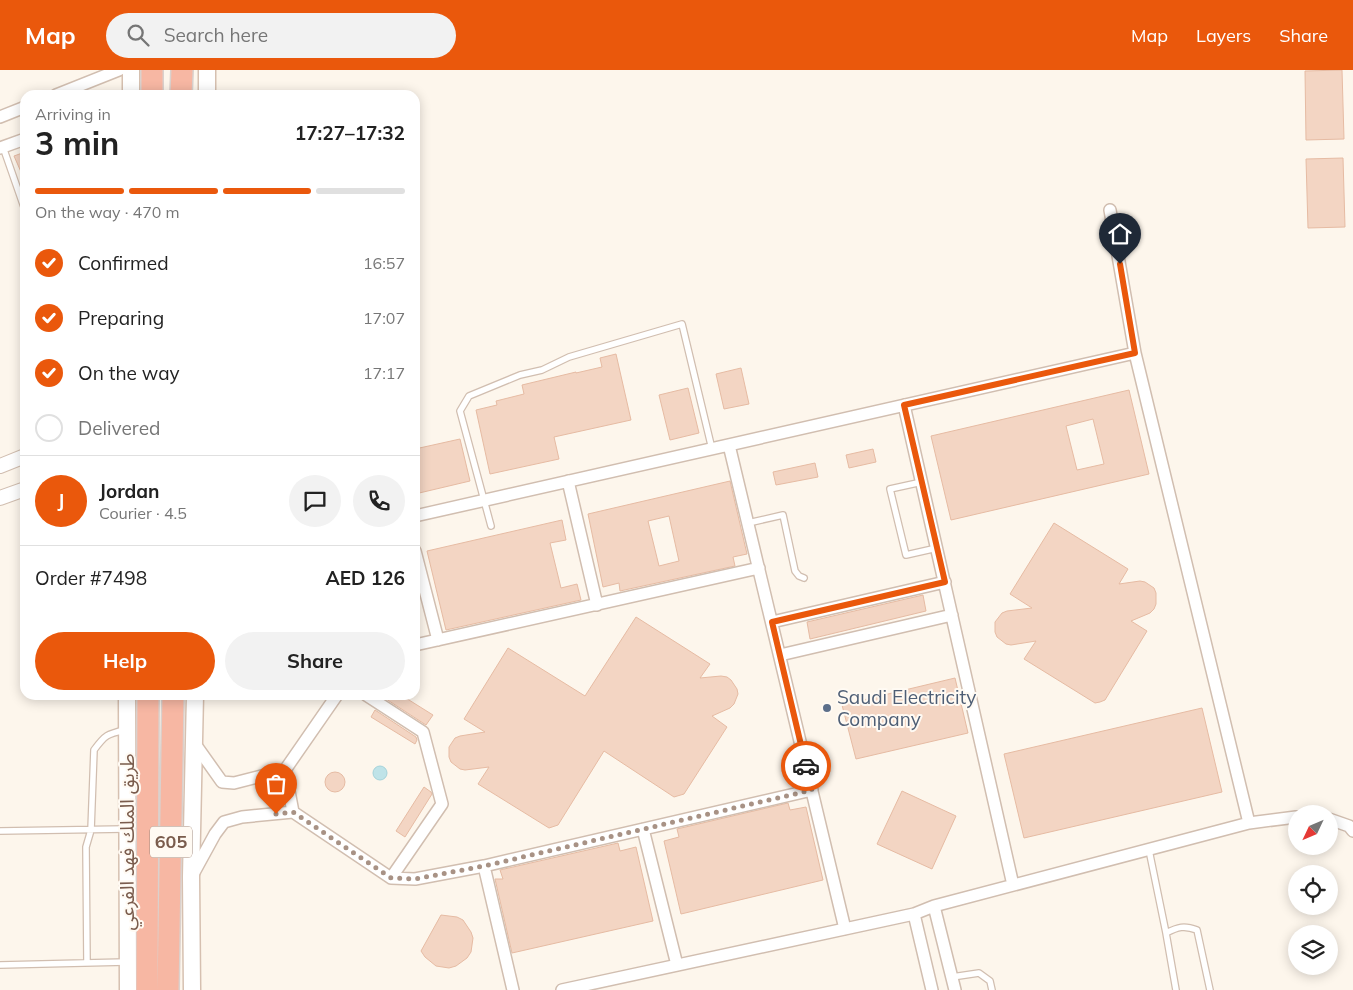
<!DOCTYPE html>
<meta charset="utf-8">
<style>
:root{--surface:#fff;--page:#f2f2f2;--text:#222;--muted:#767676;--line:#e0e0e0;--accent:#ea580c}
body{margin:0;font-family:Mulish,"Noto Sans Arabic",sans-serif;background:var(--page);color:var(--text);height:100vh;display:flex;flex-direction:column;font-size:19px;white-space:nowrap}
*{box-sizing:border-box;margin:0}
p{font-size:16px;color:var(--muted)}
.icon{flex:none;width:28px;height:28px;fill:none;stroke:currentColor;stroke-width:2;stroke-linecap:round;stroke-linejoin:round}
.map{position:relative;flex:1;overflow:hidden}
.details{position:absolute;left:20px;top:20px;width:400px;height:610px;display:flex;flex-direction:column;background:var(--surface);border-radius:15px;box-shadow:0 2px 12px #0003}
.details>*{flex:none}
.needle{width:32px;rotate:226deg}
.controls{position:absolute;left:1288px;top:735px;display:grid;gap:10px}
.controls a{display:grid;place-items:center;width:50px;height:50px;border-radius:50%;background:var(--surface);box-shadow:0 2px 12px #0003;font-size:25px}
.pin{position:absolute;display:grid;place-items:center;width:42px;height:42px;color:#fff;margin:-51px -21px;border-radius:50% 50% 50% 0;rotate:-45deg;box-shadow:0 0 5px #0007}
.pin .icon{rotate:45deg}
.courier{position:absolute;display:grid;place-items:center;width:50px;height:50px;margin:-25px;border:4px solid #ea580c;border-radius:50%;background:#fff;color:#222;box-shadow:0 1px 6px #0007}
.headline em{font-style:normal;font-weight:700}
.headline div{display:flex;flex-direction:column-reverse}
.headline{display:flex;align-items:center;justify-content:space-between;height:85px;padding:0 15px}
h1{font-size:32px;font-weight:700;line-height:38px}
.bar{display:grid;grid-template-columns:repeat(4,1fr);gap:8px 5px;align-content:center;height:60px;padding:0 15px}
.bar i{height:6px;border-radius:4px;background:var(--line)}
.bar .current{background:var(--accent)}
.bar p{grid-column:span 4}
.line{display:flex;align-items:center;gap:12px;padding:0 15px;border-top:1px solid var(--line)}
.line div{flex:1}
.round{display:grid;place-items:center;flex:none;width:52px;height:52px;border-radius:26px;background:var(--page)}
ol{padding:0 15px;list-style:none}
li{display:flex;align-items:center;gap:15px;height:55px}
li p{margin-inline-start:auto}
li .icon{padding:5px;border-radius:50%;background:var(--accent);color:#fff;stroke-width:4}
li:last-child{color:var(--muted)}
li i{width:28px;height:28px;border:2px solid var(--line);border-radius:50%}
.cta{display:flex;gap:10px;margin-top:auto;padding:10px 15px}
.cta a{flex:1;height:58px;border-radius:30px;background:var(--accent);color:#fff;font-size:20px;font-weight:700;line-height:58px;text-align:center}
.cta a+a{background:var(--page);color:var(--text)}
header{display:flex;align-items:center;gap:30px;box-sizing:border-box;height:70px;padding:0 25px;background:var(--accent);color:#fff}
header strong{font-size:24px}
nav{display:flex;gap:28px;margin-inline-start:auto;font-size:18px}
.search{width:350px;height:45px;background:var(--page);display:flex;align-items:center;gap:12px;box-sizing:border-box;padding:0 18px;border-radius:28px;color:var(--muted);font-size:19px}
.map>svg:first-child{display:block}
</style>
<header>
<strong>Map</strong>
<div class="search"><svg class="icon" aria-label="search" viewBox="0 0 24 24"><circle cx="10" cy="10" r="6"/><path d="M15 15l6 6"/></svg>Search here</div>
<nav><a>Map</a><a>Layers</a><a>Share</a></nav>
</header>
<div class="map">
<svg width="1353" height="920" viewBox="0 0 1353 920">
<rect width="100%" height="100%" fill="#fdf6ec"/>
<path fill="#bfe3e8" stroke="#a5d3da" d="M373 703a7 7 0 1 1 14 0a7 7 0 1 1-14 0Z"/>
<path fill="#f3d5c3" stroke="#e6bba3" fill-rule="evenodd" d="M1342 0 1344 69 1306 70 1305 1Z
M25 82V111L14 86Z
M1343 88 1345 157 1308 158 1306 89Z
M616 284 631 350 554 367 559 389 490 404 476 340 497 335 496 331 524 324 522 315 576 302V303L602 297 600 288Z
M741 298 749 334 724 339 716 304Z
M688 318 699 363 670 370 659 325Z
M1129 320 1149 404 951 450 931 366ZM1093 349 1104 394 1077 400 1066 356Z
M460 369 470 411 415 424V379Z
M873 379 876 392 849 398 846 385Z
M815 393 818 407 776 415 773 402Z
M730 411 747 484 733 487 735 496 620 521 619 513 603 517 588 444ZM669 446 679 491 659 496 648 451Z
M562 450 566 470 550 473 561 518 577 514 581 530 446 560 427 481Z
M1054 453 1128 499 1119 514 1140 511 1145 512 1154 518 1156 523V534L1154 539 1150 543 1131 551 1147 561 1105 630 1100 632 1095 633 1024 589 1036 571 1011 575 1006 574 997 567 995 562V552L1002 543 1007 541 1032 538 1010 524Z
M923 525 926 541 810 569 807 552Z
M636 547 710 594 700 608 721 606 727 607 731 610 737 619 738 624 734 634 730 638 712 646 727 657 684 724 674 727 604 681 558 755 549 758 478 714 489 697 465 700 460 699 451 692 449 687V677L455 668 460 666 485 662 464 649 508 578 585 626Z
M955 608 968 663 856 689 842 635Z
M384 625H401L433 645 426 655 383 627Z
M1202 638 1222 722 1024 768 1004 684Z
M375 640 416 667 417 670 415 674 371 647Z
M325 712a10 10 0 1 1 20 0a10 10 0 1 1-20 0Z
M424 717 431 722 432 724 405 767 396 761Z
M902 721 956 746 932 799 877 774Z
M788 733 790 740 806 737 823 810 681 844 664 771 679 767 677 759Z
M618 773 620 781 636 777 653 851 512 883 495 809H503L500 800Z
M441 845 457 847 463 850 471 862 473 868 471 882 467 888 456 896 449 898 436 896 425 887 421 881Z"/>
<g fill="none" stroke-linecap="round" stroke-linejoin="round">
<g stroke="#d1beb0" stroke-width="8">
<path id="service" d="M3 77 25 140
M922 412 890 419 906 485 937 478
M748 453 783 445 795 501 799 506 804 508
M491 456 460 341 469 326 520 305 542 300 569 287 682 254 712 379
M0 761 125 759
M1149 780 1166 863
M87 893 86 777 91 760 94 680C105 665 107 664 125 660
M0 895 126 892
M952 907 979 903 990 911 992 920
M1176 920 1166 863C1178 857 1184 855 1197 860L1210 920"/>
</g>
<g stroke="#d1beb0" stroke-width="14">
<path id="minor" d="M56 25 119 0
M0 47 25 37
M0 78 25 69
M1110 140 1135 283
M904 335 1013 815
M729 375 845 859
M568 411 597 535
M415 446 1135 283 1249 753
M415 481 438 570
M772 552 945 512
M415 575 759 498
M780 585 952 545
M195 674 222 712 234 713 285 700 337 625
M285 700 293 742
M1329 749 1349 756 1353 761
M643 759 677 895
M484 796 812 720
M192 806 215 764 224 752 242 747 293 742 391 808 442 734 423 662 366 625
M391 808 415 809 484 796 513 920
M934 836 955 920
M914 844 932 920
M562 920 914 844 934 836 1249 753 1296 747"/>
</g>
<g stroke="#d1beb0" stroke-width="16">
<path id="tertiary" d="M0 396 25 386
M0 428 25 419"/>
</g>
<g stroke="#d6c0b0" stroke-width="19">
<path id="secondary" d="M131 0V25
M207 25V0
M127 625 128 920
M192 920 191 807 195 625"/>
</g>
<g stroke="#dad1cd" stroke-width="24">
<path id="motorway" d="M152 25V0
M181 25 182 0
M147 920 148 625
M168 920 173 625"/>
</g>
<use href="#service" stroke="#fff" stroke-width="5.5"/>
<use href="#minor" stroke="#fff" stroke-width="11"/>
<use href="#tertiary" stroke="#fff" stroke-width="14"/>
<use href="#secondary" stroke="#fff" stroke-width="16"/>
<use href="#motorway" stroke="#f7b7a3" stroke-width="21"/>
</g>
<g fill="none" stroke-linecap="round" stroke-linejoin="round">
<path stroke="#a89285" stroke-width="5" stroke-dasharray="0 9" d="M276 744 293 742 391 808 415 809 484 796 812 720 806 696"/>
<path stroke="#ea580c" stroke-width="6" d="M806 696 772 552 945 512 904 335 1135 283 1120 194"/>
</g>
<circle fill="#5c6f8a" stroke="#fffaf3" stroke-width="2" cx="827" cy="638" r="5"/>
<g text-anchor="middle" stroke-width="4" stroke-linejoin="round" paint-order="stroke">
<rect fill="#fffaf3" stroke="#a28b7f" stroke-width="1" x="150" y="756.5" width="42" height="31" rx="4"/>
<g font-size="18" font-weight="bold" fill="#7a5c4d">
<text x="171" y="778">605</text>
</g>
<g font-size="19" fill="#4e5e75" stroke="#fffaf3" text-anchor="start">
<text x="837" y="634">Saudi Electricity<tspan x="837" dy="22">Company</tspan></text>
</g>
<g font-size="19" fill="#7a5c4d" stroke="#fffaf3">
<text transform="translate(127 772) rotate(-90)" y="7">طريق الملك فهد الفرعي</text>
</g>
</g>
</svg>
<div class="controls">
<a><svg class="needle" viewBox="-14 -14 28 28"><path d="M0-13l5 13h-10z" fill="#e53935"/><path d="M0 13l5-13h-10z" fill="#767676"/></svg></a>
<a><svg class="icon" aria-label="locate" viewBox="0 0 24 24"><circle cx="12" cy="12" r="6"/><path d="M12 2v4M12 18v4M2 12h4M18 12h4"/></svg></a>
<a><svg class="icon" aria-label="layers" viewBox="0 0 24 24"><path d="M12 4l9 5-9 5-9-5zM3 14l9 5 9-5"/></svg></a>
</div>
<div class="pin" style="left:276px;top:744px;background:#ea580c"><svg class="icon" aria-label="bag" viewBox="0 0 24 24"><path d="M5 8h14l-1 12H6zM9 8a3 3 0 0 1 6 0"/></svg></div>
<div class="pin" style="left:1120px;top:194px;background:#1f2937"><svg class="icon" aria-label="home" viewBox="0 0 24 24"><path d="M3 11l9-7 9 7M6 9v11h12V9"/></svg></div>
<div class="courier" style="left:806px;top:696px"><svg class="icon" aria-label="car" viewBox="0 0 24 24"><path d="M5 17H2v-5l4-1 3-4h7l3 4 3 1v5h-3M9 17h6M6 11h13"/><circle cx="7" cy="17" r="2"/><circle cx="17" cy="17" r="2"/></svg></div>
<section class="details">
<div class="headline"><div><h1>3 min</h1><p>Arriving in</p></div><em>17:27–17:32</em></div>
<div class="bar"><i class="current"></i><i class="current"></i><i class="current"></i><i></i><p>On the way · 470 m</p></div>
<ol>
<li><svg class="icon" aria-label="check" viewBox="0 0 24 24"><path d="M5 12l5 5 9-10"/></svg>Confirmed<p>16:57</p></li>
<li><svg class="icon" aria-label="check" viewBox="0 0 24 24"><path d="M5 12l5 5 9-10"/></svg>Preparing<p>17:07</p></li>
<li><svg class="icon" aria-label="check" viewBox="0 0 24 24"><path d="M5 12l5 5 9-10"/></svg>On the way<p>17:17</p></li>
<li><i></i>Delivered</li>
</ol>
<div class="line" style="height:90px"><b class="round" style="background:var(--accent);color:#fff">J</b><div><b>Jordan</b><p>Courier · 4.5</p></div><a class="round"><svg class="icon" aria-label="chat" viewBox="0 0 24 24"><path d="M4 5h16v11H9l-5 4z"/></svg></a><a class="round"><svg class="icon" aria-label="phone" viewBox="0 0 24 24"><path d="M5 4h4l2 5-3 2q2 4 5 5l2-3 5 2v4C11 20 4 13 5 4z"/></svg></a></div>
<div class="line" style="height:65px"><div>Order #7498</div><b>AED 126</b></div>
<div class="cta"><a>Help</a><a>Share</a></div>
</section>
</div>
